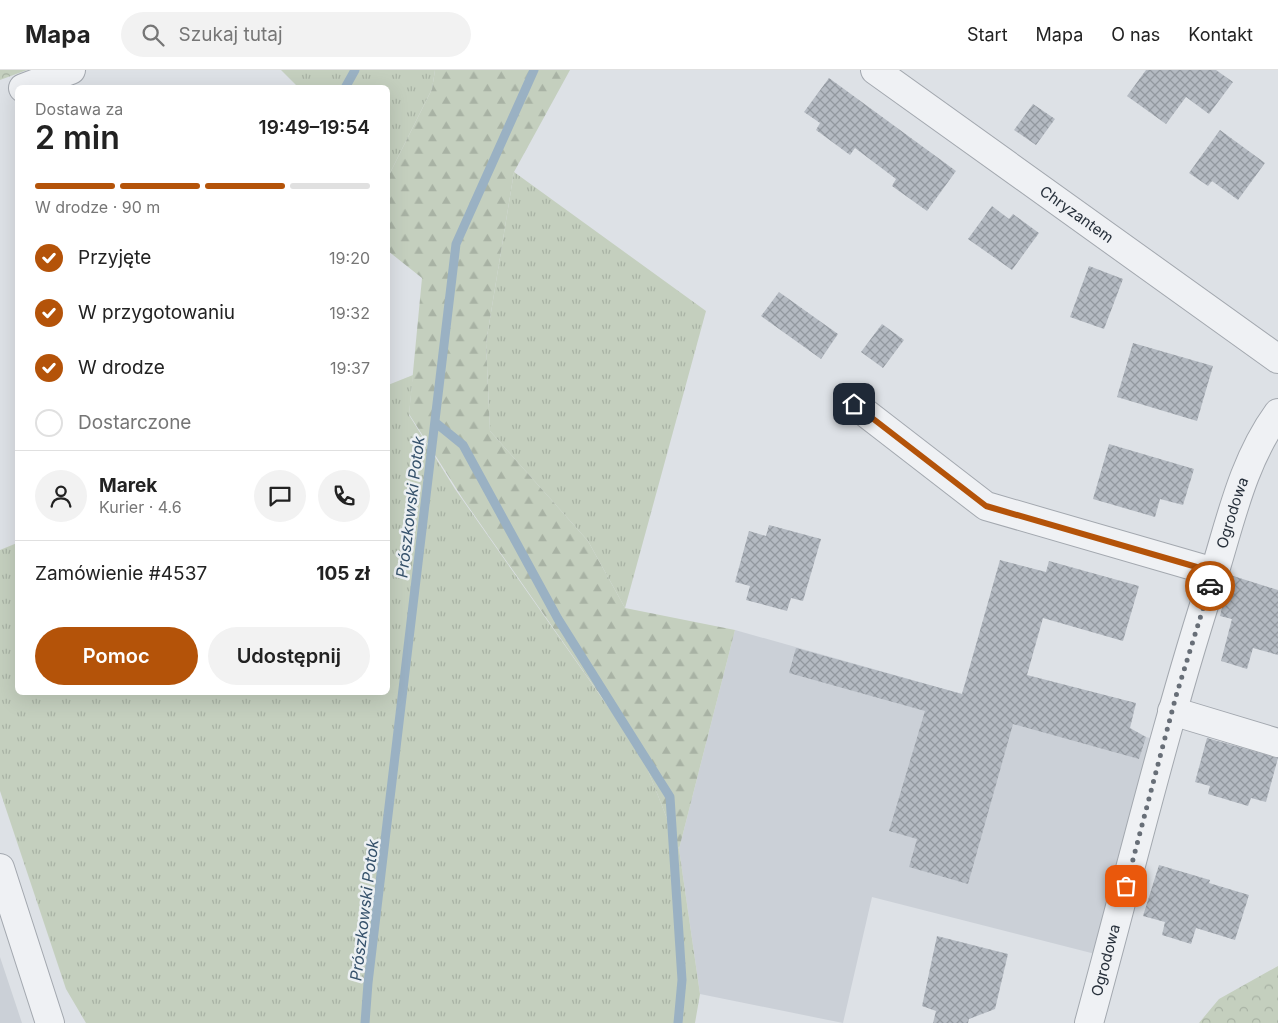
<!DOCTYPE html>
<html lang="pl">
<meta charset="utf-8">
<style>
:root{--surface:#fff;--page:#f2f2f2;--text:#222;--muted:#767676;--line:#e0e0e0;--accent:#b45309}
body{margin:0;font-family:Inter,sans-serif;background:var(--page);color:var(--text);height:100vh;display:flex;flex-direction:column;font-size:19px;white-space:nowrap}
*{box-sizing:border-box;margin:0}
p{font-size:16px;color:var(--muted)}
.icon{flex:none;width:28px;height:28px;fill:none;stroke:currentColor;stroke-width:2;stroke-linecap:round;stroke-linejoin:round}
.map{position:relative;flex:1;overflow:hidden}
.panel{position:absolute;left:15px;top:15px;width:375px;height:610px;display:flex;flex-direction:column;background:var(--surface);border-radius:8px;box-shadow:0 5px 20px #0002}
.panel>*{flex:none}
.pin{position:absolute;display:grid;place-items:center;width:42px;height:42px;color:#fff;margin:-21px;border-radius:10px;box-shadow:0 2px 8px #0006}
.courier{position:absolute;display:grid;place-items:center;width:50px;height:50px;margin:-25px;border:4px solid #b45309;border-radius:50%;background:#fff;color:#222;box-shadow:0 1px 6px #0007}
.head em{font-style:normal;font-weight:600}
.head div{display:flex;flex-direction:column-reverse}
.head{display:flex;align-items:center;justify-content:space-between;height:85px;padding:0 20px}
h1{font-size:32px;font-weight:600;line-height:38px}
.bar{display:grid;grid-template-columns:repeat(4,1fr);gap:8px 5px;align-content:center;height:60px;padding:0 20px}
.bar i{height:6px;border-radius:4px;background:var(--line)}
.bar .on{background:var(--accent)}
.bar p{grid-column:span 4}
.line{display:flex;align-items:center;gap:12px;padding:0 20px;border-top:1px solid var(--line)}
.line div{flex:1}
.round{display:grid;place-items:center;flex:none;width:52px;height:52px;border-radius:26px;background:var(--page)}
ol{padding:0 20px;list-style:none}
li{display:flex;align-items:center;gap:15px;height:55px}
li p{margin-inline-start:auto}
li .icon{padding:5px;border-radius:50%;background:var(--accent);color:#fff;stroke-width:4}
li:last-child{color:var(--muted)}
li i{width:28px;height:28px;border:2px solid var(--line);border-radius:50%}
.primary-button{display:flex;gap:10px;margin-top:auto;padding:10px 20px}
.primary-button a{flex:1;height:58px;border-radius:30px;background:var(--accent);color:#fff;font-size:20px;font-weight:600;line-height:58px;text-align:center}
.primary-button a+a{background:var(--page);color:var(--text)}
header{display:flex;align-items:center;gap:30px;box-sizing:border-box;height:70px;padding:0 25px;background:var(--surface);border-bottom:1px solid var(--line)}
header strong{font-size:24px}
nav{display:flex;gap:28px;margin-inline-start:auto;font-size:18px}
.search{width:350px;height:45px;background:var(--page);display:flex;align-items:center;gap:12px;box-sizing:border-box;padding:0 18px;border-radius:28px;color:var(--muted);font-size:19px}
.map>svg:first-child{display:block}
</style>
<header>
<strong>Mapa</strong>
<div class="search"><svg class="icon" aria-label="search" viewBox="0 0 24 24"><circle cx="10" cy="10" r="6"/><path d="M15 15l6 6"/></svg>Szukaj tutaj</div>
<nav><a>Start</a><a>Mapa</a><a>O nas</a><a>Kontakt</a></nav>
</header>
<div class="map">
<svg width="1278" height="953" viewBox="0 0 1278 953">
<defs>
<pattern id="grass-tufts" width="24" height="20" patternUnits="userSpaceOnUse" patternTransform="scale(1.25)"><rect width="24" height="20" fill="#c4cfbe"/><path d="M3 7l-1-3M5 7V3M7 7l1-3M15 17l-1-3M17 17v-4M19 17l1-3" fill="none" stroke="#a8b2a4"/></pattern>
<pattern id="forest-firs" width="22" height="20" patternUnits="userSpaceOnUse" patternTransform="scale(1.25)"><rect width="22" height="20" fill="#c4cfbe"/><path d="M5 1l3.5 6h-7zM16 11l3.5 6h-7z" fill="#a8b2a4"/></pattern>
<pattern id="park-crowns" width="20" height="18" patternUnits="userSpaceOnUse" patternTransform="scale(1.25)"><rect width="20" height="18" fill="#c4cfbe"/><path d="M2 6a3 3 0 1 1 6 0M12 15a3 3 0 1 1 6 0" fill="none" stroke="#a8b2a4"/></pattern>
<pattern id="building-cross-hatch" width="8" height="8" patternUnits="userSpaceOnUse" patternTransform="scale(1.25)"><rect width="8" height="8" fill="#b4bac2"/><path d="M0 0l8 8M0 8l8-8" fill="none" stroke="#92989f"/></pattern>
</defs>
<rect width="100%" height="100%" fill="#dde1e6"/>
<path fill="#cbd0d7" d="M735 560 962 624 964 616 1164 672 1107 887 872 827 843 953 700 924 679 779Z
M0 887 22 953H0Z"/>
<path fill="url(#grass-tufts)" d="M281 0H435L432 19 388 107V18L298 17Z
M514 102 706 241 625 538 588 471 490 361 486 273Z
M413 305 409 345 455 419 642 685 679 779 700 924 695 953H86L66 919 0 721V480L17 473 18 622H388V315Z"/>
<path fill="url(#forest-firs)" d="M435 0H570L514 102 486 273 490 361 588 471 625 538 735 560 679 779 642 685 463 429 409 344 422 208 388 181V107L432 19Z"/>
<path fill="url(#park-crowns)" d="M0 0H27L0 10Z
M1278 896V953H1199L1219 929Z"/>
<g fill="none" stroke-linecap="round" stroke-linejoin="round">
<path stroke="#9ab1c3" stroke-width="9" d="M345 18 355 0
M436 353 463 375 558 549 670 727 682 910 678 953
M365 953 368 913 456 174 534 0"/>
</g>
<path fill="url(#building-cross-hatch)" d="M1146 0H1216L1233 12 1209 44 1186 27 1166 54 1127 26Z
M829 8 956 101 927 141 892 116 896 109 855 78 850 85 816 60 820 53 804 42Z
M1033 34 1055 49 1036 75 1014 60Z
M1220 60 1265 93 1238 130 1212 111 1208 116 1189 103Z
M992 136 1009 149 1013 144 1039 163 1012 200 968 169Z
M1089 196 1123 209 1104 259 1070 247Z
M779 222 838 264 821 289 761 246Z
M882 254 904 270 883 298 861 282Z
M1133 273 1213 296 1197 351 1117 327Z
M1109 374 1194 399 1183 435 1160 429 1155 447 1093 429Z
M769 455 821 469 803 531 791 528 787 541 746 530 750 516 735 512 749 461 766 466Z
M1000 490 1046 502 1049 491 1139 516 1123 571 1043 548 1027 605 1136 633 1130 658 1146 667 1139 689 1013 654 968 814 909 797 917 769 889 761 925 641 789 603 796 578 962 624Z
M1230 505 1278 520V585L1253 578 1247 599 1221 591 1232 549 1220 546Z
M1207 668 1278 688 1266 732 1251 728 1248 736 1208 724 1210 716 1195 712Z
M1159 795 1210 810 1209 813 1249 825 1235 870 1196 858 1191 874 1162 865 1165 852 1143 846Z
M937 866 1008 884 995 939 969 949 968 953H933L936 941 922 936Z"/>
<g fill="none" stroke-linecap="round" stroke-linejoin="round">
<g stroke="#a3a8af" stroke-width="30">
<g id="minor">
<path id="s1" d="M875 0 1278 289"/>
<path d="M23 18 71 0"/>
<path d="M854 334 986 436 1214 502"/>
<path d="M1172 641 1278 673"/>
<path d="M0 798 50 953"/>
<path id="s2" d="M1089 953C1130 803 1166 652 1214 504 1231 449 1243 391 1278 343"/>
</g>
</g>
<use href="#minor" stroke="#eff1f4" stroke-width="28"/>
</g>
<g fill="none" stroke-linecap="round" stroke-linejoin="round">
<path stroke="#676e77" stroke-width="5" stroke-dasharray="0 9" d="M1126 816 1176 626 1210 516"/>
<path stroke="#b45309" stroke-width="6" d="M854 334 986 436 1214 502 1210 516"/>
</g>
<g text-anchor="middle" stroke-width="5" stroke-linejoin="round" paint-order="stroke">
<g font-size="15" fill="#27303b" stroke="#ecf0f3">
<text dy="5" stroke="none"><textPath href="#s1" startOffset="248">Chryzantem</textPath></text>
<text dy="5" stroke="none"><textPath href="#s2" startOffset="530">Ogrodowa</textPath></text>
<text dy="5" stroke="none"><textPath href="#s2" startOffset="65">Ogrodowa</textPath></text>
</g>
<g font-size="16" font-style="italic" fill="#35516b" stroke="#ecf0f3">
<text transform="translate(410 437) rotate(-83)" y="6">Prószkowski Potok</text>
<text transform="translate(364 840) rotate(-83)" y="6">Prószkowski Potok</text>
</g>
</g>
</svg>
<div class="pin" style="left:1126px;top:816px;background:#ea580c"><svg class="icon" aria-label="bag" viewBox="0 0 24 24"><path d="M5 8h14l-1 12H6zM9 8a3 3 0 0 1 6 0"/></svg></div>
<div class="pin" style="left:854px;top:334px;background:#1f2937"><svg class="icon" aria-label="home" viewBox="0 0 24 24"><path d="M3 11l9-7 9 7M6 9v11h12V9"/></svg></div>
<div class="courier" style="left:1210px;top:516px"><svg class="icon" aria-label="car" viewBox="0 0 24 24"><path d="M5 17H2v-5l4-1 3-4h7l3 4 3 1v5h-3M9 17h6M6 11h13"/><circle cx="7" cy="17" r="2"/><circle cx="17" cy="17" r="2"/></svg></div>
<section class="panel">
<div class="head"><div><h1>2 min</h1><p>Dostawa za</p></div><em>19:49–19:54</em></div>
<div class="bar"><i class="on"></i><i class="on"></i><i class="on"></i><i></i><p>W drodze · 90 m</p></div>
<ol>
<li><svg class="icon" aria-label="check" viewBox="0 0 24 24"><path d="M5 12l5 5 9-10"/></svg>Przyjęte<p>19:20</p></li>
<li><svg class="icon" aria-label="check" viewBox="0 0 24 24"><path d="M5 12l5 5 9-10"/></svg>W przygotowaniu<p>19:32</p></li>
<li><svg class="icon" aria-label="check" viewBox="0 0 24 24"><path d="M5 12l5 5 9-10"/></svg>W drodze<p>19:37</p></li>
<li><i></i>Dostarczone</li>
</ol>
<div class="line" style="height:90px"><a class="round"><svg class="icon" aria-label="person" viewBox="0 0 24 24"><circle cx="12" cy="8" r="4"/><path d="M4 21q1-7 8-7t8 7"/></svg></a><div><b>Marek</b><p>Kurier · 4.6</p></div><a class="round"><svg class="icon" aria-label="chat" viewBox="0 0 24 24"><path d="M4 5h16v11H9l-5 4z"/></svg></a><a class="round"><svg class="icon" aria-label="phone" viewBox="0 0 24 24"><path d="M5 4h4l2 5-3 2q2 4 5 5l2-3 5 2v4C11 20 4 13 5 4z"/></svg></a></div>
<div class="line" style="height:65px"><div>Zamówienie #4537</div><b>105 zł</b></div>
<div class="primary-button"><a>Pomoc</a><a>Udostępnij</a></div>
</section>
</div>
